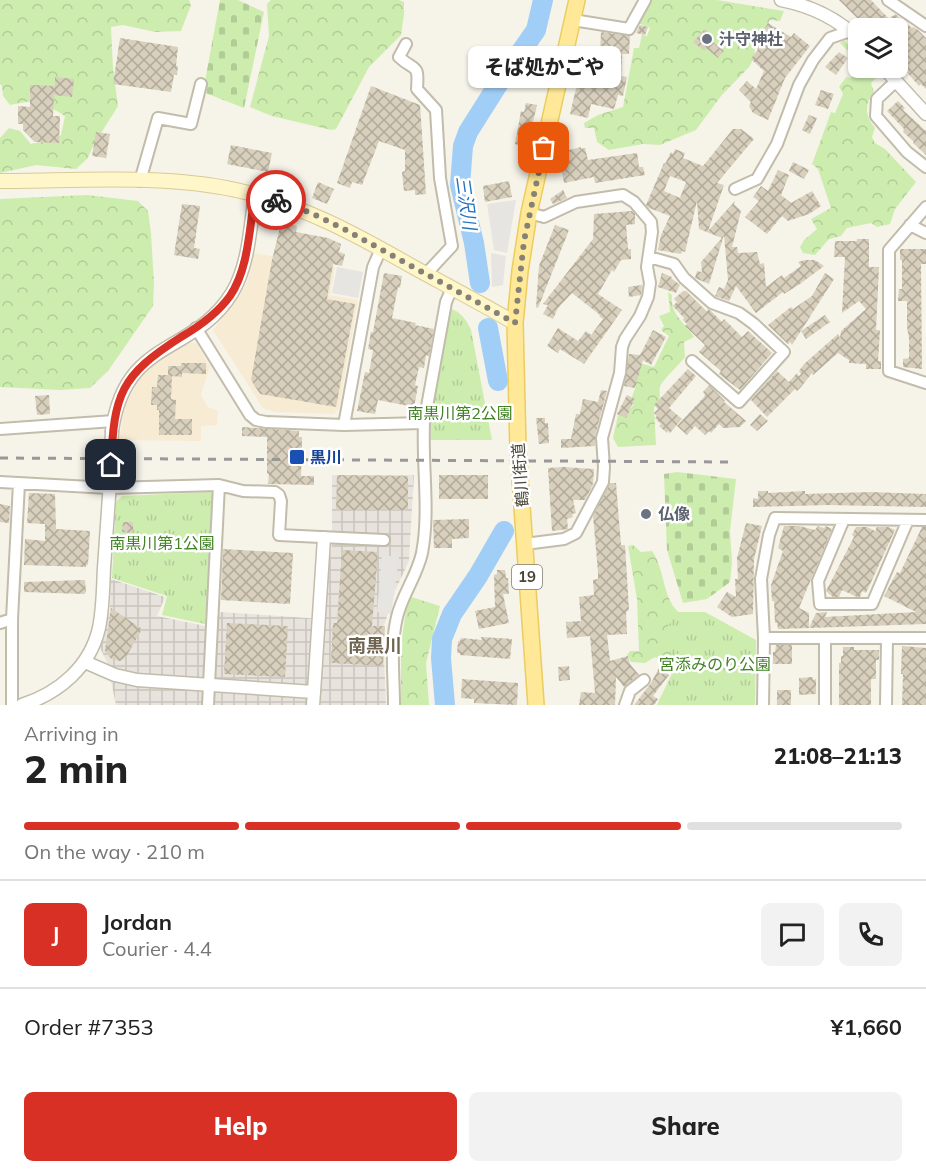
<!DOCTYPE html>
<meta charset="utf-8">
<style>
:root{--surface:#fff;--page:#f2f2f2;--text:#222;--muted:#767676;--line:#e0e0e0;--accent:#d93025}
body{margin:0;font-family:Mulish,"Noto Sans JP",sans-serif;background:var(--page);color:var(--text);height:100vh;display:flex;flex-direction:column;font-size:22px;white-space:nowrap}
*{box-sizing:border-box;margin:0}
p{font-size:20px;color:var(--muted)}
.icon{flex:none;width:33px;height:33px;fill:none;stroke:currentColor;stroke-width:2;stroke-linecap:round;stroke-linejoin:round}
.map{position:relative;height:705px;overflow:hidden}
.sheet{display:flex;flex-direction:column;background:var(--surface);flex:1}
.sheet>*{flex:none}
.fabs{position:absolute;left:848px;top:18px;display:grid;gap:12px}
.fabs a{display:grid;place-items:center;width:60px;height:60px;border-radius:9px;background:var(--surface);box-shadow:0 2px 4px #0004;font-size:30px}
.pin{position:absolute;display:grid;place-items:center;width:51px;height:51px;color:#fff;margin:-26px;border-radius:12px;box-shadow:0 3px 9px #0006}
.courier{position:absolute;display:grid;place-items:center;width:60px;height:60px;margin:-30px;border:4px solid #d93025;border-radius:50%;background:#fff;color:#222;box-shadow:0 2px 8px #0007}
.bubble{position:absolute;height:42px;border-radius:9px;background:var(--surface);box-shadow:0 2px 4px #0004;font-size:20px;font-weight:800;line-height:42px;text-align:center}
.head em{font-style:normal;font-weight:800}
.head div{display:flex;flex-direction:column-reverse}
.head{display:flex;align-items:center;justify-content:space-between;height:102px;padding:0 24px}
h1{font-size:39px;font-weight:800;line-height:45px}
.bar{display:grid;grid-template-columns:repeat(4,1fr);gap:9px 6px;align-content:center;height:72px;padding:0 24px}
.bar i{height:8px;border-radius:4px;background:var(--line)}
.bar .current{background:var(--accent)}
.bar p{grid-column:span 4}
.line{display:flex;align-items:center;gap:15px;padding:0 24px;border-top:2px solid var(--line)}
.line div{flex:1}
.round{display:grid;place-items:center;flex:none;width:63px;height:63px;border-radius:9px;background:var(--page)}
.button{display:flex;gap:12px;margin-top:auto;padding:12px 24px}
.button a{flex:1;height:69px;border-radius:9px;background:var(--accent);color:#fff;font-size:24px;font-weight:800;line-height:69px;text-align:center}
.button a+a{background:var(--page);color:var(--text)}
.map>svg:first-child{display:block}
</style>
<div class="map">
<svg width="926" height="705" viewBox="0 0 926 705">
<defs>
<pattern id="industrial-grid" width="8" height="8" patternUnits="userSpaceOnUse" patternTransform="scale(1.5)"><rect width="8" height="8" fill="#e8e4dd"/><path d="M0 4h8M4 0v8" fill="none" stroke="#c8c5be"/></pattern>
<pattern id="forest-crowns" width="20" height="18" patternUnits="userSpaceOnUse" patternTransform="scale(1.5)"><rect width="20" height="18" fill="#cdedaf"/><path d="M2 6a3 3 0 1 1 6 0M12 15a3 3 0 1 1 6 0" fill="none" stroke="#b2cc97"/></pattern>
<pattern id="cemetery-stones" width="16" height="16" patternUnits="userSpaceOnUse" patternTransform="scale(1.5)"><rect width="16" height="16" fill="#cdedaf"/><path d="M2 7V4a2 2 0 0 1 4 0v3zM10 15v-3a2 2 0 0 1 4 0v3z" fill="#b2cc97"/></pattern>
<pattern id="park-tufts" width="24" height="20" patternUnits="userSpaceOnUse" patternTransform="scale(1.5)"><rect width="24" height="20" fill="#cdedaf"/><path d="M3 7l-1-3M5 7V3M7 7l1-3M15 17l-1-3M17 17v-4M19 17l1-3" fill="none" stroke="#b2cc97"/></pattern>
<pattern id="building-cross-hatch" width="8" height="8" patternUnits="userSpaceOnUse" patternTransform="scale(1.5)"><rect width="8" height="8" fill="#d8d0bd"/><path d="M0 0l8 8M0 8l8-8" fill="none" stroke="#b1aa9a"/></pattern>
</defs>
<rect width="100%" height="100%" fill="#f6f3e9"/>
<path fill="#f8ebd3" d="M254 253 335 267 330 295 358 300 339 408 334 414 275 412 263 408 213 330 240 295 247 282Z
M188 342 196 343 210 366 201 395 208 407 218 411 217 425 201 426V441L119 440 126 403 137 382 154 364Z"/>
<path fill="url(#industrial-grid)" d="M332 475H414L409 561 395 591 383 629 386 705H116L107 662 100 648 110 610 111 579 165 597 157 616 215 628 217 616 221 612 322 619 332 544Z"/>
<path fill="url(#forest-crowns)" d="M0 0H189L191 5 181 31 155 32 123 25 111 27 113 68 118 106 93 146 88 158 76 169 36 165 0 173V138L9 128 20 131 31 144 47 141 61 135 65 116C40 101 41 98 10 105L3 96 2 86 0 84Z
M271 0H399L404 2V14L401 35 369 67 336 129 331 130 272 116 250 107 269 36 267 4Z
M652 0H717L784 11 780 21 770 20 754 45 755 56 749 67 721 96 696 130 660 145 643 144 609 150 597 142 594 128H585L584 123 598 115 623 107 634 48H639L642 35 647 36 650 28 638 23Z
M844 40 858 55V68H870L878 76 871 83 874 92C864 105 865 115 875 128L872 137 875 143 885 149 916 182 895 209 890 224 877 227 871 223 847 228 841 236 829 239 815 255 803 253 800 247 804 240 817 229 811 219 831 208 818 169 812 164 831 112 835 113 843 94 839 87 846 77 851 78 857 70 851 62 854 57 840 43Z
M87 195 138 201 148 211 151 233 154 284 153 306 108 371 90 388 60 390 0 387V199Z
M668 292 672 295C670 315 684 321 694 337L684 342 685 357C680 364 661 381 660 387 659 391 660 397 660 402L654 407 656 445 618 447 613 438 618 415 625 417 634 404 630 402 636 386 633 384 639 363 654 367 669 336 661 330 664 326 659 316 670 312Z
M633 545 641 552 652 551C666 570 661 600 682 615L675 676 668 664 655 657 645 663 631 662 627 655 630 651H639L637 599 628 546Z
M408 596 440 606 426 663 429 705H401V645Z"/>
<path fill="url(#cemetery-stones)" d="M220 0H238L264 12 244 108 203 92Z
M677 472 736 479 730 531 732 562 730 582 707 599 683 603 667 550 664 474Z"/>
<path fill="url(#park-tufts)" d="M450 309C461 311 467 321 471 330L492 440H430L433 393Z
M210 492 215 495 205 624 162 615 167 596 112 578 116 502 122 496Z
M677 612H705L756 640 755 705H657L674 669 665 631Z"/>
<path fill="#e7e5e1" d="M516 200 507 253 494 250 487 204Z
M491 253 506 256 503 285 492 287Z
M337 267 363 272 358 298 332 293Z
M382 555 399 557 391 614 377 612Z"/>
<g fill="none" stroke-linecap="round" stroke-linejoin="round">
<path stroke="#a1cef6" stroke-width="20" d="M480 283 474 243 460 185 463 146 468 132 497 86 536 30 543 0
M488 328 498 381
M445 705 441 658 442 639 452 614 478 576 504 531"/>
</g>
<path fill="url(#building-cross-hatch)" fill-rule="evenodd" d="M839 0H871L889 19 895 14 912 28 913 27 918 30 926 38V89L921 84 919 86 897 61V28H867Z
M768 23 791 37 794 33 810 46 785 78 768 120 753 113 749 106 751 102 739 90 747 81 756 89 764 71 751 59 758 49 756 47 757 45 755 44Z
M640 25 648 27 645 35 636 33Z
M705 29 715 38 712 41 724 51 718 58 706 48 704 51 693 42Z
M601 32 630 36 629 54H622L621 76 627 77 623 96 618 95 614 109 591 104 588 118 570 114 579 76 593 70 599 71Z
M120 38 178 47 176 66H178L177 75H174L171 92 113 84Z
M839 52 848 58 836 75 825 67Z
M55 77 74 79 72 97 54 95 53 116H60L59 143 35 142 23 130V124H18V106L30 107V85L55 86Z
M371 86 420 105 426 194 415 195V190L404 191 402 172 405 171V150L379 141 362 185 352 182 350 188 337 183Z
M821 90 834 94 828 109 815 105Z
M898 101 905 108 903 110 926 131V155L913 143 914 142 903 132 904 129 887 111Z
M526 103 537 105 527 147 515 144 521 111 524 112Z
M809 115 817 118 810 134 802 130Z
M733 129H741L754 139 717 183 724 185 708 231 735 201 734 204 741 211 732 247H737L738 253 757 252 760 264 764 263 766 287 782 275 784 278 801 266 798 262 805 260H815L824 266 800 284 784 294 783 292 756 313 736 286 729 301 715 296 719 287 724 289 728 280 724 235 709 284 695 278 697 271 702 272 701 262 722 238 699 229 697 201 685 252 682 251 681 254 658 250 661 235 670 216 649 208 646 205 664 163 665 164 671 152 673 154 675 149 685 153 683 158 703 166ZM670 176 686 182 680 198 664 191Z
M96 132 110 134 106 158 92 156Z
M231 145 272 153 268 172 227 164Z
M581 147V149L585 148 588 160 637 153 639 167H643L645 175 595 183 594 177 564 183 560 160H563L561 152Z
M793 162 809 170 804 179 789 171Z
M778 170 789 175 781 195 791 203 812 191 821 206 809 214 788 221 782 216 767 234 745 217 759 201 753 197 761 186 768 191Z
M509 181 512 197 485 202 483 186Z
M318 182 334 189 327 204 312 198Z
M563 190 567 198 553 204 550 199Z
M182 204 200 206 194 248 200 249 198 259 174 255Z
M632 211 635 214V224L626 225 628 249H631V259L621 260 614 272 612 270 598 294 622 310 584 364 560 349 558 353 547 346 558 328 578 341 586 331 591 335 603 319 599 316 600 315 572 293 558 308 553 319 543 314 548 305 543 304 593 239 594 214Z
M281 223 297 226 296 232 328 238 341 244 339 252 345 254 342 266 333 264 327 299 355 304 336 407 260 394 251 380 272 260Z
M555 225 569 230 538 308 536 307 539 266Z
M857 239H869V267H879L876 330H880L878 361H881V369H866V364L849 363V360L838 353 813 375 812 373 801 387 797 391 795 389 767 417 751 400 777 371 789 382 797 373 799 376 801 374 799 371 804 364 838 334 840 338 841 331 866 309 859 301 842 313 845 257H834L835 241H857Z
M900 249H926V264H921L922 369 903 367V359L909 358V338L907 327V301H898L899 289H902V260H900Z
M384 273 402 276 400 288 398 287 392 318 416 323 415 325 434 329 429 356 426 355 424 368 419 367 415 385 418 386 414 407 378 400 375 414 357 411 365 372 369 373 373 350 368 349 371 332H373Z
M662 273 672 277 671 278 680 285 676 293 658 287Z
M825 273 834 279 792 345 790 342 788 344 768 325 791 307 793 309 812 296Z
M642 285 641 295 629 297 628 287Z
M683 291H686L707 312 708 309 711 311 722 322 724 319 742 337 748 331 772 353 740 390 719 374 721 371 699 352 705 345 685 326 687 324 683 320 684 318 673 306 677 302 674 299Z
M825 315 830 322 806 339 801 331Z
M653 330 666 337 651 365 643 360 635 388 624 386 629 354 640 355Z
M181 363H206V374L182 373V377L172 376 171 399 176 400 175 419H192V435H159V410H157V405H151L152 387H157L158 375H168V366H181Z
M688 369 696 376 669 408 682 419 670 433 668 431 667 433 659 426 661 424 655 418 657 416 654 413 658 409 654 405Z
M709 385 725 401 724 402 746 421 740 427 723 428 719 424 711 433 709 431 705 435 695 426 687 435 677 426 704 397 705 394 703 392Z
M601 390 607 391 595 436V446L561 448V439H571L576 414H580L583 399 598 402Z
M49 395 50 414 37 415 35 396Z
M627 395 635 399 626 418 617 414Z
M760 414 768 421 757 431 750 425Z
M536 418H545V423H548L549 443 539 444Z
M242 427 299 431V437H302L301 476H314V485L268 484 269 474H267V437L242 436Z
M563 467 594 469 593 484 585 500H573L576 513 572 514 573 517 567 519 568 529 552 531 548 468Z
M337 475 408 476V510H336Z
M439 475H488V499H439Z
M610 483H616L621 545H625L629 610 626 612 627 634 607 635 610 661 628 656 630 664 639 675 624 687 616 677 615 705H579L581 692 595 693 590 636 567 638 566 622 581 621 579 597 594 595 593 580 598 579V572L593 516Z
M758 491H768V493L805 491V494L870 492 926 494V507L828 505 753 507V498L758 499Z
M29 493 55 494 56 529 90 531 88 565H86V567L24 565 25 539 45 541V524L27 523Z
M0 504 10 506 9 523 0 522Z
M469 519V538L452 539V548H434L433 520Z
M123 522H133V533L122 532Z
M746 523 762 526 754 559 753 614 732 617 717 607 727 592 736 597 735 579H738L737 558Z
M784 526H799L815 530 818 526 824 528 826 526 832 529 799 608 809 613V628L778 629 777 623H775L774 601H772L771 585 783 551 778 548Z
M856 527H867L875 531 877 527H888L895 530 866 593 862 591 860 597H857L842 590 839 597H833L826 591 854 537 852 535Z
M922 527H926V624L809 628 816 613 827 612 825 617 916 612 884 596 897 572 900 573Z
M223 549 293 553 290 604 221 600Z
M342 550 378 552 372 626H385L383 666 331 663 333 623H337Z
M497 570H505L506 578H508L509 594H503L509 623 479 629 475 611 495 607 494 575 497 574Z
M85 580 86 592 84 594 24 592V582Z
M111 608 142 629 126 657 120 661 111 659 105 651Z
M227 623 288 626 285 677 224 674Z
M481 637 512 639 510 659 460 655V653H457L458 641H460L461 638 482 640Z
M776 645H792V664H773V652H775Z
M902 646 926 648V705H902L903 674H901Z
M843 647H854V650H879V660H876V679H871V705H839V663H841V656H843Z
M569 666 570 680 559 681 558 667Z
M659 668 669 675 653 696 658 699 654 705H634L651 683Z
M813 677V680L816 679V694L799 695V678Z
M462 679 518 683 517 705 474 703V699L461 698Z
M777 690H791V705H777Z"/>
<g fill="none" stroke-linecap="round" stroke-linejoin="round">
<g stroke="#c2bcab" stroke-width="14">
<path id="minor" d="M888 0 926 26
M573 20 629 29 645 0
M406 44 399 57C415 72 419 62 417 89L436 110 440 178 452 246 426 274
M896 81 877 99 876 116 907 152 926 167
M140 181 158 118 191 124 201 84
M735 189 757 179 777 144 799 85 813 60 830 38 850 31
M926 207 889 250V371L926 383
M910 225 926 233
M649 257 674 264 684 278 712 303 739 313 754 324 784 352 739 402 692 361
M196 328 250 415 256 420 266 422 344 425 424 423 446 302 452 288
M344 425 373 267 381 249
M0 429 114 421
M0 482 109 488 219 485 243 491 275 492 279 495 281 501 279 535 384 540
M844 519 818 581 820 604H872L908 520
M525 544 564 539 576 533 603 482 604 467 602 438 620 373 622 347 625 339 640 316 648 297 650 283 647 267 652 232 651 222 634 202 623 195 576 202 544 217 529 213
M0 623 12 619
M764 638H926
M12 705V619L19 483
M208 705 219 485
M394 705C394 676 390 646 397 617 402 595 417 576 422 553 430 511 422 466 424 423
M625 705 630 691 644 680
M763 705 764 638 761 579 769 535 775 518 926 520
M825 705V638
M886 705 887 639"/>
</g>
<g stroke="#c2bcab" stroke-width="15">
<path id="tertiary" d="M781 0C811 6 836 17 858 39
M884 68 926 114
M112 431C125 337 193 356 232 293 249 265 250 227 255 195
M85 662 115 675 137 680 314 692 313 705
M314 692 324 538
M22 705C59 693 90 667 99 628 103 609 103 588 104 568 106 540 108 511 110 482"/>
</g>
<g stroke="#d9cb95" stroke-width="16">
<path id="secondary" d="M0 181C75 181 164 174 236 190 301 204 357 235 415 268 448 286 482 304 515 323"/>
</g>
<g stroke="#edcc5f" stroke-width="18">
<path id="primary" d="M536 705 518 450 515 323 520 271 529 213 577 0"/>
</g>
<use href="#minor" stroke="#fff" stroke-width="10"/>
<use href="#tertiary" stroke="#fff" stroke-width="12"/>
<use href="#secondary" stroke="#fff6ca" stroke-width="14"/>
<use href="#primary" stroke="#ffe999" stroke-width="15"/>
<path stroke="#989898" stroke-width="3" stroke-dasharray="8 8" stroke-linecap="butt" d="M0 458 734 462"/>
<g stroke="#c2bcab" stroke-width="15" stroke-linecap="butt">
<path id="tertiary-bridge" d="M110 482 112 431"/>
</g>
<use href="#tertiary-bridge" stroke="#fff" stroke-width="12"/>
</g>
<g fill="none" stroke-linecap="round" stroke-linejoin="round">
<path stroke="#868175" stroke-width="6" stroke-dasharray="0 10.8" d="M276 200 311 213 344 229 515 323 524 241 544 148"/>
<path stroke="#d93025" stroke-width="8" d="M111 465C114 394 120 376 181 337 200 326 217 314 230 296 249 268 249 228 255 195L276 200"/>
</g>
<g fill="#6b7280" stroke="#fff" stroke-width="2">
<circle cx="707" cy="39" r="6"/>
<circle cx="646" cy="514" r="6"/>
</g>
<rect fill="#1a4fb4" stroke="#fff" stroke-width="2" x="289" y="449" width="16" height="16" rx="3"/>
<g text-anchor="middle" stroke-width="5" stroke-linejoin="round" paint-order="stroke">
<rect fill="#fff" stroke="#807c72" stroke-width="1.5" x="512" y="565" width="30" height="24" rx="4.5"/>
<g font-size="15" font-weight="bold" fill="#4a4436">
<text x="527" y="582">19</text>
</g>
<g font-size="16" font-weight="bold" fill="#5b616d" stroke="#fff" text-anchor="start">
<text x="719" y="45">汁守神社</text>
<text x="658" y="520">仏像</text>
</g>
<g font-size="16" fill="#418224" stroke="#fff">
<text x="460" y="419">南黒川第2公園</text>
<text x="162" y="549">南黒川第1公園</text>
<text x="715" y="670">宮添みのり公園</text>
</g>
<g font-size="16" font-weight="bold" fill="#164399" stroke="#fff" text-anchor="start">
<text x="310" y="463">黒川</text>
</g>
<g font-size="16" fill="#4a4436" stroke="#fff">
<text transform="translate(520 475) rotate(-94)" y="6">鶴川街道</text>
</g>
<g font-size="18" font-style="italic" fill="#2674c0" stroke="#fff">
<text transform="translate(466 203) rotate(82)" y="6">三沢川</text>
</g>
<g font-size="18" font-weight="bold" fill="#6e634d" stroke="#fff">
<text x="375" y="652">南黒川</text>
</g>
</g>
</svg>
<div class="fabs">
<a><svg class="icon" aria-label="layers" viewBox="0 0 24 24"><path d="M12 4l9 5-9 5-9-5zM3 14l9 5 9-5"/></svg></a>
</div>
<div class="pin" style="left:544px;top:148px;background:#ea580c"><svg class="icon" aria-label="bag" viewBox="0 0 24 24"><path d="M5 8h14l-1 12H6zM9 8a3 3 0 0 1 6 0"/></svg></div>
<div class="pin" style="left:111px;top:465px;background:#1f2937"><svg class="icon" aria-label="home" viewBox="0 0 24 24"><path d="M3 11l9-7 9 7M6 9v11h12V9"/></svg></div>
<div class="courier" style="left:276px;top:200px"><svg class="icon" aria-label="bike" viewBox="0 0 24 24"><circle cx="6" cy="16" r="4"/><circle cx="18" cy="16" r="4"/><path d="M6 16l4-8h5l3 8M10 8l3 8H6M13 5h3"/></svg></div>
<div class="bubble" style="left:468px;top:46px;width:153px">そば処かごや</div>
</div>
<section class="sheet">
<div class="head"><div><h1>2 min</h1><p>Arriving in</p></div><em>21:08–21:13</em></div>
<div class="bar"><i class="current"></i><i class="current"></i><i class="current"></i><i></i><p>On the way · 210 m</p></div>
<div class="line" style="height:108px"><b class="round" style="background:var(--accent);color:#fff">J</b><div><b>Jordan</b><p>Courier · 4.4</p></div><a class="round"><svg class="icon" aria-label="chat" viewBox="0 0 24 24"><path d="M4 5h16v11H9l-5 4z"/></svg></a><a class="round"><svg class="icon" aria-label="phone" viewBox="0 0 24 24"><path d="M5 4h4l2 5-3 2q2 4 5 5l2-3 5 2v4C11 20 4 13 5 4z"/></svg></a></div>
<div class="line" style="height:78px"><div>Order #7353</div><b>¥1,660</b></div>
<div class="button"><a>Help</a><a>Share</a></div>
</section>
